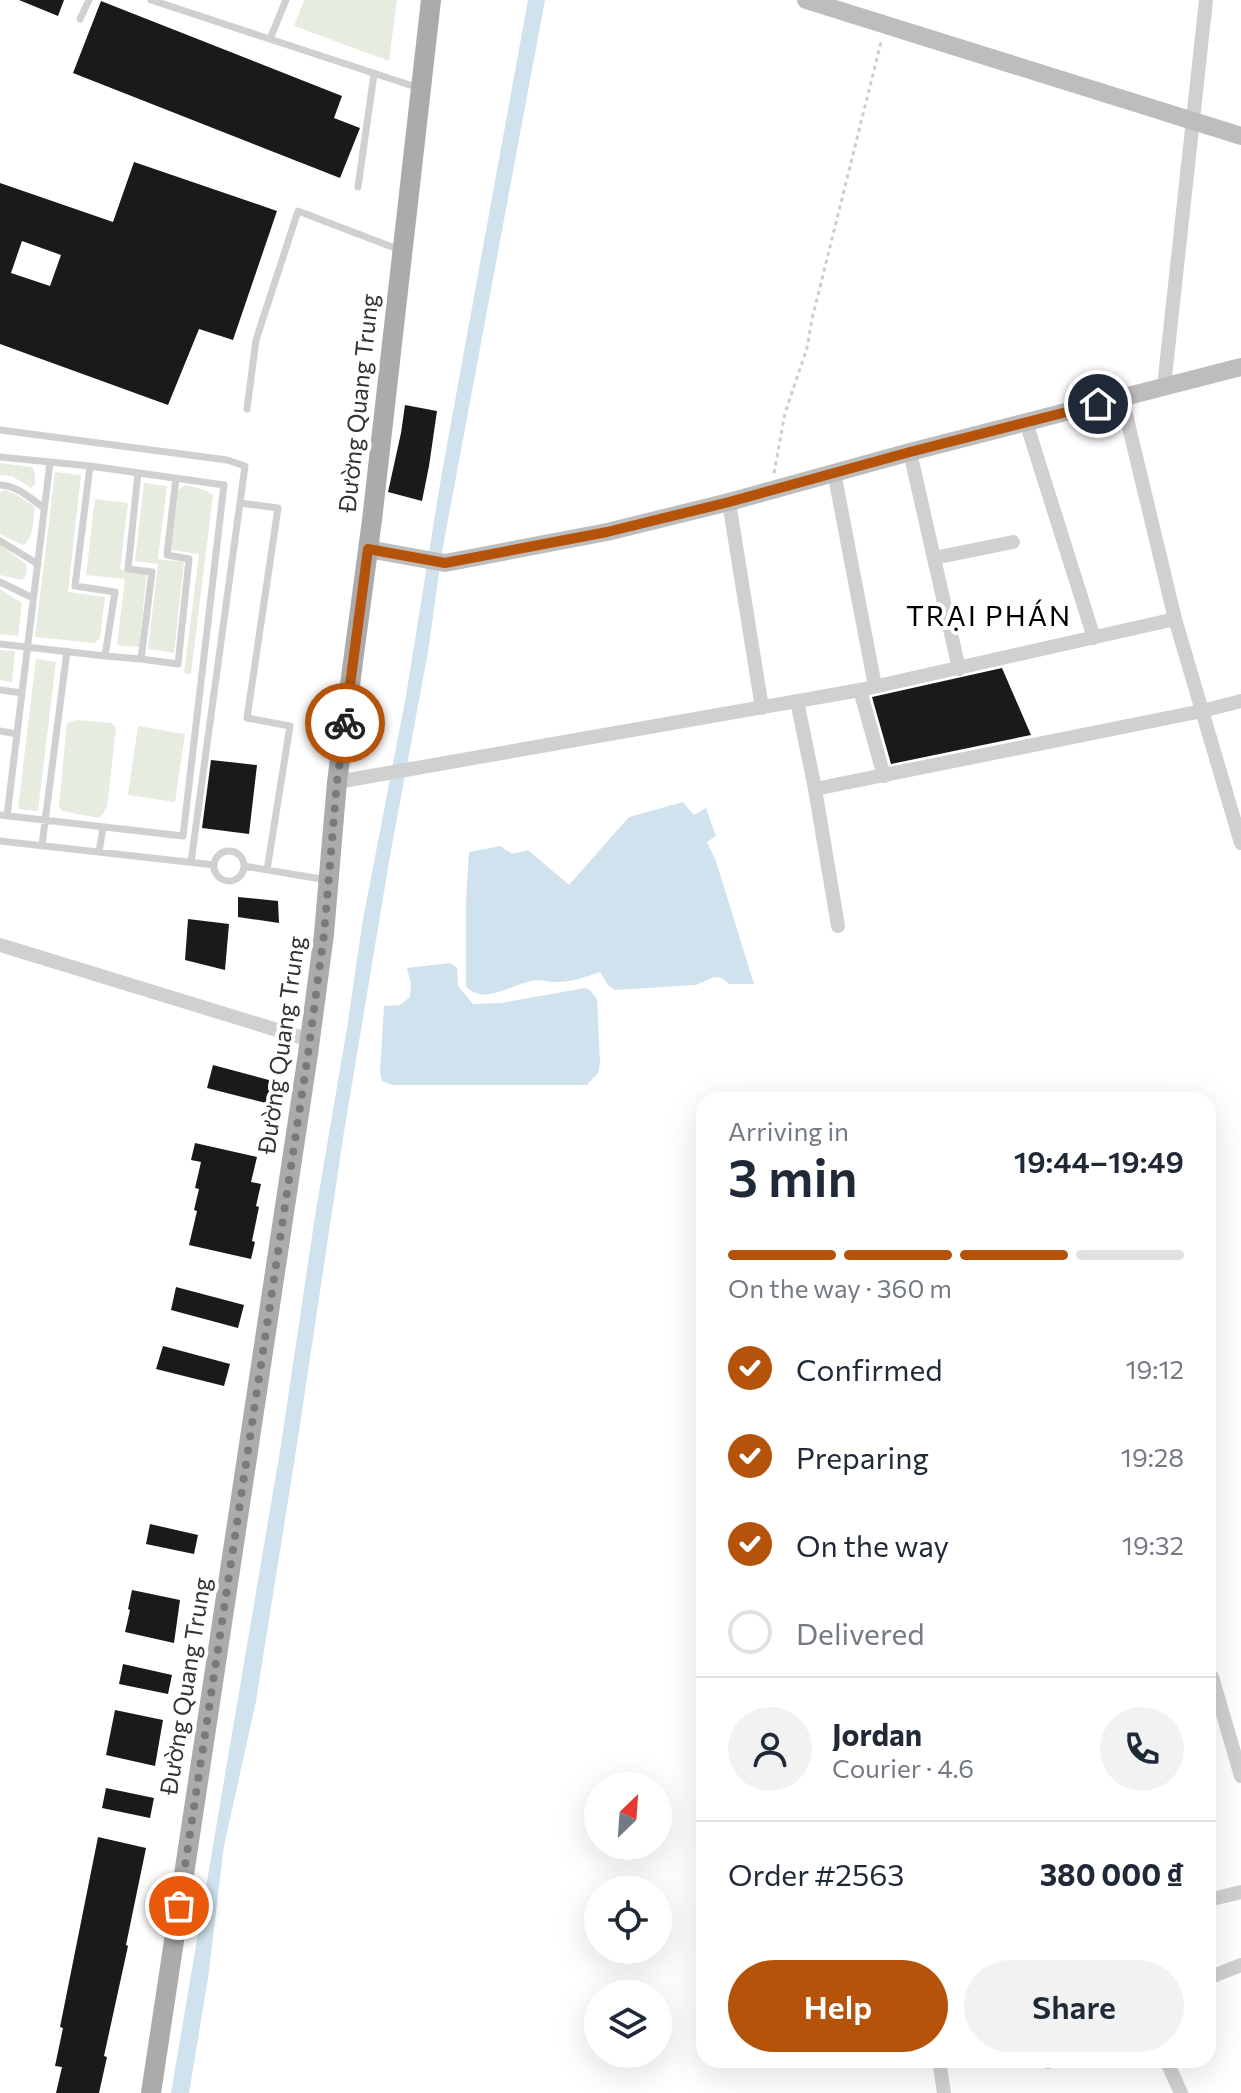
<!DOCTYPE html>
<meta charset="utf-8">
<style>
:root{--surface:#fff;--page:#f2f2f3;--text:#1f2937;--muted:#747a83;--line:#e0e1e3;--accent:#b45309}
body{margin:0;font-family:Commissioner,sans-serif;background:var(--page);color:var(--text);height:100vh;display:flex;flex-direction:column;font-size:30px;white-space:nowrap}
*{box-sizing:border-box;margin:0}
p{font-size:26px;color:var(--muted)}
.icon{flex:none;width:44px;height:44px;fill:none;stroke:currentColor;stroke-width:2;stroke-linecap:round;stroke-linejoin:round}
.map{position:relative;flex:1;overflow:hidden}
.details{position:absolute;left:696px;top:1092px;width:520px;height:976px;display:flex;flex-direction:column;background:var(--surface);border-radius:24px;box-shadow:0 8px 32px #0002}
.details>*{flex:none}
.needle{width:52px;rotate:25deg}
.controls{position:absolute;left:584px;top:1772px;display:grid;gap:16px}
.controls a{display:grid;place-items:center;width:88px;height:88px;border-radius:50%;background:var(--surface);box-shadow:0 8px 32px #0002;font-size:40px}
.pin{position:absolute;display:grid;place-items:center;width:68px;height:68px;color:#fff;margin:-34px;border:4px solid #fff;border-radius:50%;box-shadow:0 2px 8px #0007}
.courier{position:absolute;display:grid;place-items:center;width:80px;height:80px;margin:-40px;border:6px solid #b45309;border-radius:50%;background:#fff;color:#222;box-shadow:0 2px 10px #0007}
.head em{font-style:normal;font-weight:600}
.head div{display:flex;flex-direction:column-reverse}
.head{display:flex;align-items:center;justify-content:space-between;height:136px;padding:0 32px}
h1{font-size:52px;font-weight:600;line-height:60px}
.bar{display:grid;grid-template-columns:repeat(4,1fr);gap:12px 8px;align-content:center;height:96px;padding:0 32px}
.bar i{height:10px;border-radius:6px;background:var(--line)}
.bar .selected{background:var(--accent)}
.bar p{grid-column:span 4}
.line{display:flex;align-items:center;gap:20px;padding:0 32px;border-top:2px solid var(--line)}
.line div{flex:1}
.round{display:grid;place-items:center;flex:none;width:84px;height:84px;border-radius:42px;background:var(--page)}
ol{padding:0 32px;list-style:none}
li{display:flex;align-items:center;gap:24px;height:88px}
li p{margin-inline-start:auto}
li .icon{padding:8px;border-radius:50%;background:var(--accent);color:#fff;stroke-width:4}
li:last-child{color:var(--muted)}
li i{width:44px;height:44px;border:4px solid var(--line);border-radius:50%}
.button{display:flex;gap:16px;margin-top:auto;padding:16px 32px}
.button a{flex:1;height:92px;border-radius:48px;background:var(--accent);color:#fff;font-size:32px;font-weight:600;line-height:92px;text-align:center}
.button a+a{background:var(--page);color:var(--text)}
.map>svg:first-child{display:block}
</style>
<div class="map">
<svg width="1241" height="2093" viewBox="0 0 1241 2093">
<rect width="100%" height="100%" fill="#fff"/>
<path fill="#e6ecdf" d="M304 0H397L389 61 294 26Z
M0 463 32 467 35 474V484L31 488 12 476 0 475Z
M55 472 81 475 68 592 105 597 100 638 95 643 35 637Z
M144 483 167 486 158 559 184 562 174 653 148 649 158 564 135 561Z
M186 485 205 490 213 495 191 674 184 673 199 554 171 550 178 490Z
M5 490 17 495 35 507 32 531 27 543 22 545 0 534V492Z
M95 499 128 503 120 569 147 572 139 647 117 645 125 579 86 575Z
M0 545 26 564 27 572 24 579 20 580 0 575Z
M0 589 22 603 18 636 0 634Z
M0 650 15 651 12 682 0 680Z
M36 659 56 662 38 811 18 809Z
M78 720 112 723 116 728 107 807 103 814 98 818 62 811 59 806 67 723Z
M138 726 185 734 175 802 128 795Z"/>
<path fill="#cfe2ee" d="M528 0H545L442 552 428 652 390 856 344 1132 298 1438 256 1701 224 1846 208 1978 189 2093H171L281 1445 315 1216 347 1028 363 919 406 696 441 478Z
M683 802 694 815 706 808 716 836 707 842 716 861 754 984H729L722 978 714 977 696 985 615 990 608 985 600 972C586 977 571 982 556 982 548 982 539 979 531 981 511 985 482 1006 466 986V900L469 852 501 846C513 857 515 853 528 850L569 885 629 817Z
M450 963 457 968 458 986 473 1004 501 1003 585 988 590 990 597 999 600 1063 598 1073 587 1085H392L382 1081 380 1071 384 1006 400 1005 410 997 411 984 407 968Z"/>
<path fill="#1a1a1a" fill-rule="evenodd" d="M19 0H64L58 16Z
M101 1 342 96 334 118 360 128 340 178 73 73Z
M134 162 277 211 233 340 199 329 168 405 0 344V183L113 222ZM22 241 61 255 50 286 11 273Z
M405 405 437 411 429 466 422 501 388 492 401 433Z
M1002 668 1031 735 891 764 872 697Z
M211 760 257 765 249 834 202 828Z
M238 897 278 901 279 923 238 917Z
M188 919 229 924 225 970 185 960Z
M213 1065 280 1083 274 1105 207 1088Z
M195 1143 257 1157 251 1182 261 1184 256 1206 259 1207 252 1241 255 1242 251 1259 189 1245 197 1211 194 1210 199 1189 195 1188 201 1162 191 1160Z
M176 1287 244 1305 238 1328 171 1310Z
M163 1346 230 1364 224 1386 156 1369Z
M150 1524 198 1535 194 1554 146 1544Z
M132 1590 180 1600 174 1643 125 1632 130 1610 128 1609Z
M123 1664 172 1675 168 1694 119 1684Z
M115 1710 163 1720 155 1766 106 1755Z
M106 1788 154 1798 150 1818 102 1808Z
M98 1837 146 1848 126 1945 128 1946 104 2056 107 2057 99 2093H56L62 2067 55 2066 63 2028 60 2027Z"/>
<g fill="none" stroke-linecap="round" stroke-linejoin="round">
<path stroke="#cdcdcd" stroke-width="3" stroke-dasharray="4 4" stroke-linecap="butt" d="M774 473 785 413 807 348 812 319 881 42"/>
<path stroke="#d0d0d0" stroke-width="7" d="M151 0 419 88
M80 19 89 0
M270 39 286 0
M358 187 374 74
M247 409 256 340 298 211 400 250
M0 430 227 460 245 466 191 862
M0 457 90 466 224 485 183 836 0 815
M0 485C18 486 30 498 44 508
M240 503 278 508 247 718 290 726 267 870
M0 541 38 564
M0 582 33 598
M0 644 105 656 115 592 75 586 90 466
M105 656 141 659 152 572 128 569 138 473
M141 659 178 664 189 559 167 555 176 478
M0 690 22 693
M0 731 17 734
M7 816 50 462
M0 841 214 865
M42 845 67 651
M214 866a15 15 0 1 1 30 0a15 15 0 1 1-30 0Z
M99 852 103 828
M244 866 327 880"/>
<path stroke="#d0d0d0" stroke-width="14" d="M1164 386 1206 0
M1122 398 1175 619 1241 843
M1026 422 1094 638
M910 452 959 669
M834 472 875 686
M729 502 762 708
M934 558 1013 542
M860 690 884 776
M797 701 815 789 838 926
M337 782 860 690 1175 619
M815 789 1202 711 1241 701
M0 945 310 1040
M1212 1677 1241 1776
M1208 1900 1241 1892
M1208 1978 1241 1965
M939 2060 944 2093
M1166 2060 1181 2093
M1048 2062 1050 2060"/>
<path stroke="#bdbdbd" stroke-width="18" d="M806 0 1241 136
M368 549 445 563 607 532 729 502 910 452 1241 367"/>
<path stroke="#ababab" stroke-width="20" d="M151 2093 308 1054 324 934 337 782 372 520 431 0"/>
</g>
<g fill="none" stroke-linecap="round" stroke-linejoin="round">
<path stroke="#7a7a7a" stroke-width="8" stroke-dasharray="0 14.4" d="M179 1906 308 1054 324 934 337 782 345 723"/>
<path stroke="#b45309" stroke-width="10" d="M345 723 368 549 445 563 607 532 729 502 910 452 1098 404"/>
</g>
<g text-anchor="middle" stroke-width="8" stroke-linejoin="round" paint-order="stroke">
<g font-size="24" fill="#333" stroke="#fff">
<text transform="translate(359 403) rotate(-84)" y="8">Đường Quang Trung</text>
<text transform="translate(282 1045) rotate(-82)" y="8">Đường Quang Trung</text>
<text transform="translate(186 1686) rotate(-81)" y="8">Đường Quang Trung</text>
</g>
<g font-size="28" letter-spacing="2" fill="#000" stroke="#fff">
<text x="989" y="626">TRẠI PHÁN</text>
</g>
</g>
</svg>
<div class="controls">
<a><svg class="needle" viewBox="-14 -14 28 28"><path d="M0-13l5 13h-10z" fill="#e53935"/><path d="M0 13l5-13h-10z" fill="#747a83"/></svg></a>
<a><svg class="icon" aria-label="locate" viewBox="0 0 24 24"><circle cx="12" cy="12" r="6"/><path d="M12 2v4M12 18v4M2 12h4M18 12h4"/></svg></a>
<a><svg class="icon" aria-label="layers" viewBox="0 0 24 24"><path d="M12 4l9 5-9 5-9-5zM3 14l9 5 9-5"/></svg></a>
</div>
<div class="pin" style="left:179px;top:1906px;background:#ea580c"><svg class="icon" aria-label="bag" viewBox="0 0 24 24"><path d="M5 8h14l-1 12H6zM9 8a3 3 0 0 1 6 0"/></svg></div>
<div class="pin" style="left:1098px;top:404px;background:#1f2937"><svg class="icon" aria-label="home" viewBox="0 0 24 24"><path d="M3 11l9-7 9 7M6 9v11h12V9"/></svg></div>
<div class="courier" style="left:345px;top:723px"><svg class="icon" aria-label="bike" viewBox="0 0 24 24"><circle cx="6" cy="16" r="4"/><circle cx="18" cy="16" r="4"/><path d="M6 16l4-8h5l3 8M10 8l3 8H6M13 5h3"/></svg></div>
<section class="details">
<div class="head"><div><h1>3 min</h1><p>Arriving in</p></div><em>19:44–19:49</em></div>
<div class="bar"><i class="selected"></i><i class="selected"></i><i class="selected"></i><i></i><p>On the way · 360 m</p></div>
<ol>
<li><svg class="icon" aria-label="check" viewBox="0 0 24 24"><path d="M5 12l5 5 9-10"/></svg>Confirmed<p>19:12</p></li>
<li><svg class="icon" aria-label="check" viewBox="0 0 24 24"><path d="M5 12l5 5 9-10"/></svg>Preparing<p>19:28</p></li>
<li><svg class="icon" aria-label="check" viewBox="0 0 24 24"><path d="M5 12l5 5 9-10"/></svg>On the way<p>19:32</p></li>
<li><i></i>Delivered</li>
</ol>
<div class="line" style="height:144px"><a class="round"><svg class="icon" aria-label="person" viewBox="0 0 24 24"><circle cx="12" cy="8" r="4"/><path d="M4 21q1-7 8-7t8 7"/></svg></a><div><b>Jordan</b><p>Courier · 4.6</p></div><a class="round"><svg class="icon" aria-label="phone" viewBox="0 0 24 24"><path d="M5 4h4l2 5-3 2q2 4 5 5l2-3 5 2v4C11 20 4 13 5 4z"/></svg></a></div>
<div class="line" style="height:104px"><div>Order #2563</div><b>380 000 ₫</b></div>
<div class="button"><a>Help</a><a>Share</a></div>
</section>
</div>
